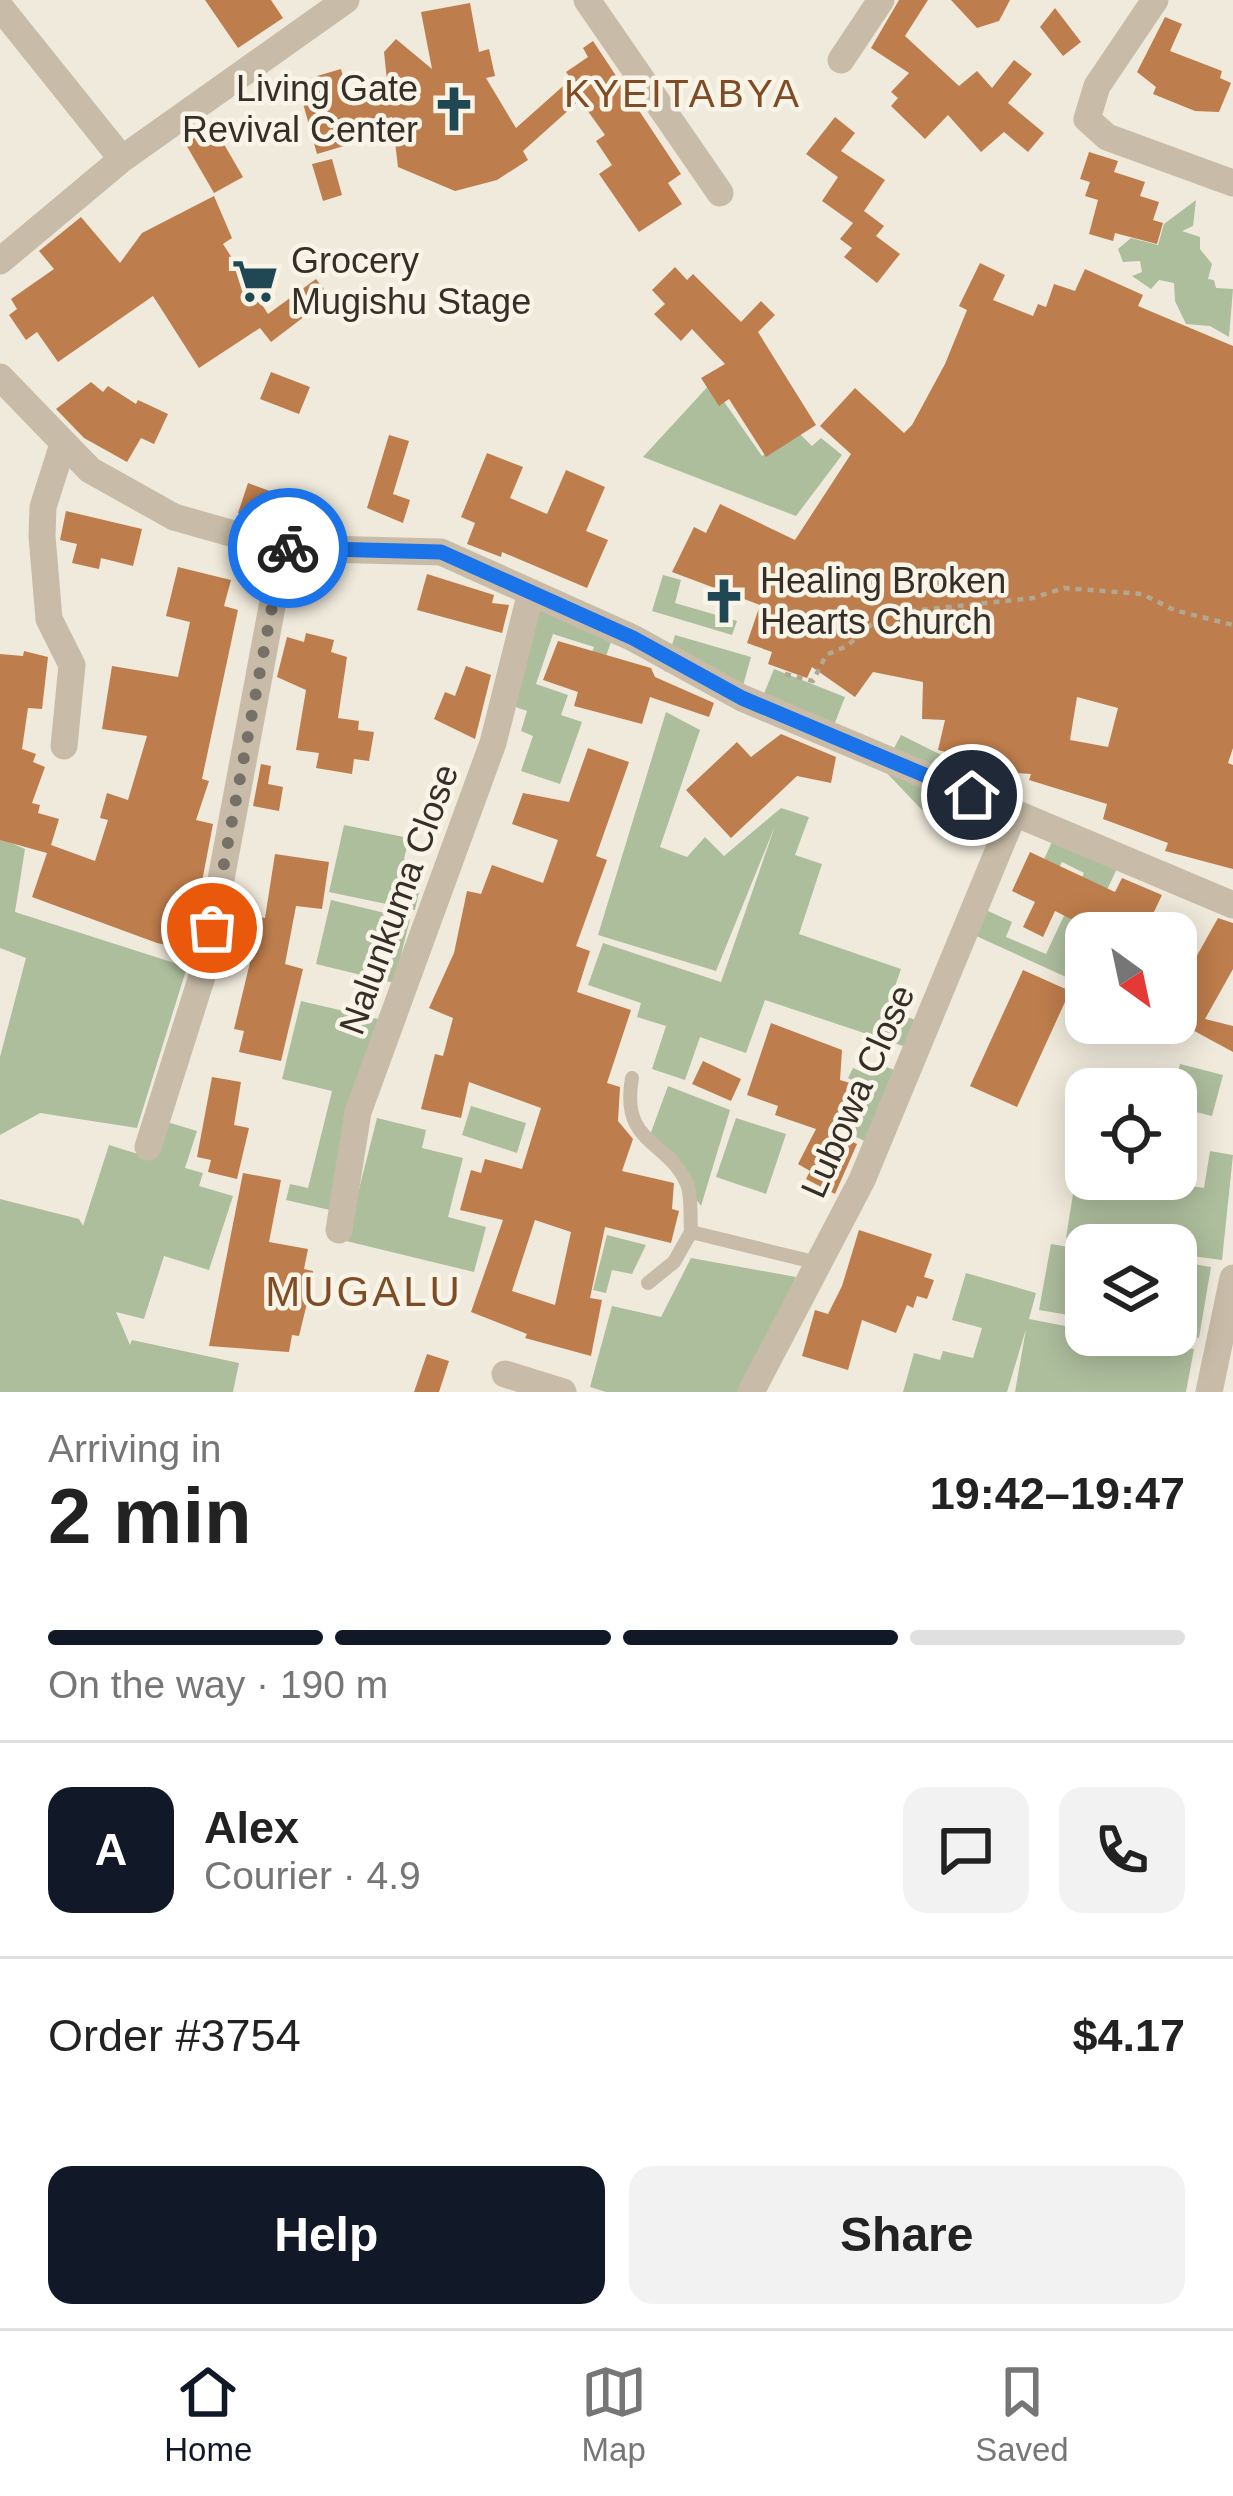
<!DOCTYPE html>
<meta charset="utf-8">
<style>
:root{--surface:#fff;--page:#f2f2f2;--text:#222;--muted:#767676;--line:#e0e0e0;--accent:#111827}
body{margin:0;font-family:Arial,sans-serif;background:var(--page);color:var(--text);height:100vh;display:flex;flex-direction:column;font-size:45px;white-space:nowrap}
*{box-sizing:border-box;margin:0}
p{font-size:39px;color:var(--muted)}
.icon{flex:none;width:66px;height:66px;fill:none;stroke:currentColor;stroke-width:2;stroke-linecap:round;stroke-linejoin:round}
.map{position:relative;height:1392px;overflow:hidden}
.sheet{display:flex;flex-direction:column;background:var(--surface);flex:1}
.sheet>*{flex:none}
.needle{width:78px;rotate:147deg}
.fabs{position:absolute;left:1065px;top:912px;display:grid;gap:24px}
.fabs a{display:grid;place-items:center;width:132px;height:132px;border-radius:24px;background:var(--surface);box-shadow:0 6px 30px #0003;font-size:60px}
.pin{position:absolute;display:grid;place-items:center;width:102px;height:102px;color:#fff;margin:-51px;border:6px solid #fff;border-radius:50%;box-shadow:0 3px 12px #0007}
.courier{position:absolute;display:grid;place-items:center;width:120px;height:120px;margin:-60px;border:9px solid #1a73e8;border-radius:50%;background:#fff;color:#222;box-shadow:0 3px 15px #0007}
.summary em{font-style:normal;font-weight:800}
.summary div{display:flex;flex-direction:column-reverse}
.summary{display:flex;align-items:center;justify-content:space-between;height:204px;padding:0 48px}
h1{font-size:78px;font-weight:800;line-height:90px}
.bar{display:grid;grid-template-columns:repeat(4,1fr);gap:18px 12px;align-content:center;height:144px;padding:0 48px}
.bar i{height:15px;border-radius:9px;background:var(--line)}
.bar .current{background:var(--accent)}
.bar p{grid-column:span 4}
.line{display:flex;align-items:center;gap:30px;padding:0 48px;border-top:3px solid var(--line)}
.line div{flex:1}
.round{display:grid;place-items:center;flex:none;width:126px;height:126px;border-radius:24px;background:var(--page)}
.button{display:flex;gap:24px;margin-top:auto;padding:24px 48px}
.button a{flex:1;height:138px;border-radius:24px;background:var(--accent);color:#fff;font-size:48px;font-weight:800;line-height:138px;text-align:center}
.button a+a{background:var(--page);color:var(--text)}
.dock{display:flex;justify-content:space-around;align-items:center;height:168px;border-top:3px solid var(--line);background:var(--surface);font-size:33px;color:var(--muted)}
.dock a{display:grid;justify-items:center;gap:6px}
.dock .current{color:var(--accent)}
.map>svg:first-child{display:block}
</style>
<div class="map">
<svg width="1233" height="1392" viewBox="0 0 1233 1392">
<rect width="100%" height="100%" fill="#f0eadc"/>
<path fill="#adbe9d" d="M1196 200 1193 226 1182 231 1200 237V249L1212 264 1208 279 1214 280 1216 288 1233 289 1229 337 1210 326 1186 324 1175 301 1174 283 1159 280 1151 289 1132 276 1142 272 1140 261 1123 262 1118 249 1131 238 1158 245 1164 224Z
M711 383 762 456 799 433 812 446 821 438 842 455 796 516 643 457Z
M663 575 681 580 675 603 737 621 732 635 652 611Z
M545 594 619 619 597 682 583 677 594 647 553 634 536 684 568 695 561 715 582 722 560 784 521 771 533 736 521 731 527 711 507 704Z
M675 635 751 657 741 693 664 671Z
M774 669 845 697 832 730 761 701Z
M666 712 700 730 660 847 687 857 705 837 724 856 781 808 809 817 795 855 822 864 799 934 901 969 893 992 907 997 901 1015 916 1020 906 1047 765 1000 746 1053 700 1037 685 1080 652 1069 666 1026 637 1017 641 1003 588 985 603 943 721 982 775 826 716 971 598 935Z
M901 735 1012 790 994 820 922 810 883 769Z
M344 825 409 838 404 859 425 864 415 910 329 892Z
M1056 833 1120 862 1066 977 974 935 986 910 1012 922 1006 937 1046 954 1084 873 1062 862 1055 875 1040 868Z
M0 838 25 849 15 912 187 967 137 1128 40 1113 0 1135V1057L26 958 0 948Z
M331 900 410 919 394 983 316 964Z
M301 1001 378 1019 330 1210 286 1200 290 1184 308 1188 332 1091 282 1079Z
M878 1063 894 1070 867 1142 839 1129 864 1086 848 1078 853 1068 871 1076Z
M1180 1064 1223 1075 1212 1116 1176 1107 1173 1089Z
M668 1086 730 1110 701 1206 650 1135Z
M471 1106 526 1123 517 1153 462 1135Z
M377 1118 426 1130 422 1148 463 1158 448 1217 486 1227 474 1272 346 1241Z
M736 1118 786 1134 766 1194 716 1177Z
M167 1122 197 1131 185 1168 203 1173 199 1186 233 1196 209 1270 164 1256 144 1319 116 1312 130 1345 132 1340 239 1363 233 1392H0V1199L79 1219 83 1226 109 1145 154 1159Z
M1210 1151 1233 1155 1222 1260 1176 1254V1245L1066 1238 1077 1169 1086 1170V1179H1145L1204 1188Z
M607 1235 646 1245 632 1274 612 1270 606 1293 593 1290Z
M1051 1244 1086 1250V1318L1039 1310Z
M691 1258 796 1277 740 1392H606L590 1387 612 1306 661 1317Z
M1176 1261 1211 1267 1199 1338 1176 1334Z
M966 1273 1036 1293 1029 1319 1086 1330V1335L1194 1349 1186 1392H1015L1026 1329 1007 1392H903L914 1353 940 1360 943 1351 973 1358 982 1328 952 1320Z"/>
<path fill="#be7d4c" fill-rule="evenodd" d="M205 0H271L283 18 238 48Z
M899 0H928L905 36 959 86 977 71 992 88 1014 60 1032 74 1008 103 1044 133 1028 152 1004 132 981 152 948 115 925 139 891 106 898 98 891 92 909 73 871 48Z
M951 0H1010L999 21 977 28Z
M470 3 479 52 489 49 495 76 486 78 516 128 571 79 566 72 588 57 583 48 593 41 681 174 668 183 682 204 639 232 599 174 612 165 596 141 605 135 580 100 523 151 528 160 497 180 455 191 398 167 392 117 350 127 354 143 317 154 301 96 321 90 317 76 341 69 349 99 388 90 384 52 396 39 432 69 421 12Z
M1055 8 1081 42 1063 56 1040 27Z
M1165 17 1182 24 1170 51 1222 71 1220 78 1231 83 1219 112 1195 111 1153 94 1156 87 1137 72Z
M835 117 855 133 841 151 885 180 864 211 884 226 876 236 900 254 877 283 844 257 852 248 840 239 853 223 822 201 838 177 806 154Z
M214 127 243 177 214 193 185 143Z
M1089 152 1118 161 1114 172 1145 182 1140 196 1159 202 1153 220 1163 223 1157 244 1115 233 1113 241 1089 234 1098 200 1085 196 1090 182 1080 179Z
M332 159 342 195 323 201 312 164Z
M214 196 232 238 223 244 268 314 316 279 330 297 271 342 260 328 199 368 153 296 58 362 37 332 26 340 9 315 17 309 11 299 54 269 39 251 81 217 120 263 142 233Z
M980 263 1005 275 993 300 1033 316 1038 304 1046 307 1054 284 1075 291 1085 269 1143 295 1138 306 1233 346V748L1228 763 1233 765V869L1165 851 1168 843 1103 819 1107 804 1029 780 1031 774 991 771 992 764 938 750 945 720 922 719 923 682 873 672 855 697 812 667 807 678 768 664 772 652 747 643 760 605 672 572 694 527 706 533 720 504 795 540 851 454 820 426 855 388 904 433 912 425 945 364 967 310 959 306ZM1077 697 1118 708 1108 747 1070 740Z
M675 267 687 280 693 274 741 322 761 301 775 315 758 332 816 425 766 457 729 399 719 406 701 378 725 364 692 329 681 341 654 314 665 304 652 290Z
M271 372 310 387 299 414 260 399Z
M91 382 103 392 108 386 136 404 138 400 168 414 154 444 141 438 127 462 84 438 56 409Z
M389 435 409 441 393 494 410 500 403 523 367 508Z
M487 453 523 467 510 498 547 514 566 470 605 487 586 531 608 540 587 588 502 552 501 557 467 544 475 523 461 517Z
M248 483 281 495 271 524 238 513Z
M66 511 142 529 133 566 101 558 99 569 72 563 77 544 60 540Z
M178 567 231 580 224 606 238 610 202 779 209 781 196 820 213 824 189 950 157 943 32 897 47 853 0 840V654L23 656 24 651 48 657 42 709 28 708 22 749 36 754 33 762 45 767 32 803 40 805 38 813 59 819 51 845 95 861 108 820 100 818 107 793 128 800 147 736 102 729 112 666 178 677 190 622 166 616Z
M427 574 494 595 492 603 509 605 502 633 417 610Z
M306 633 334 640 331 652 347 657 338 718 359 721 358 730 374 732 369 761 354 759 352 774 316 768 319 753 296 750 306 690 277 677 287 637 304 642Z
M558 641 651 668 655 677 714 703 709 717 650 697 642 724 574 706 578 692 543 680Z
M466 666 491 675 475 739 434 719 445 692 455 696Z
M781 734 836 757 831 783 797 776 731 838 686 790 737 742 751 757Z
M588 748 629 762 596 856 607 860 576 946 590 951 577 992 631 1010 607 1083 620 1087 618 1121 633 1139 622 1171 674 1183 672 1209 679 1211 671 1243 605 1227 590 1298 602 1300 591 1356 525 1338 527 1334 471 1312 503 1220 460 1210 471 1170 481 1173 485 1159 522 1169 541 1108 469 1082 461 1118 421 1109 435 1054 443 1056 453 1018 429 1008 454 953 467 891 481 894 492 865 543 883 558 840 512 824 523 793 569 802ZM535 1220 571 1232 555 1305 512 1291Z
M261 764 271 766 268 784 283 787 279 811 253 806Z
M1030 852 1115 892 1122 878 1162 895 1144 933H1099L1055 911 1043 937 1023 927 1035 902 1012 891Z
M275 854 329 862 322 909 296 906 285 964 303 969 281 1061 239 1052 244 1031 234 1029 253 950 246 949 253 916 265 918Z
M1218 918 1233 923V969L1205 1019 1233 1026V1052L1176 1021V993Z
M1023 970 1070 991 1017 1107 970 1086Z
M771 1023 842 1050 840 1080 850 1083 836 1134 857 1144 835 1194 806 1179 810 1171 798 1164 816 1129 775 1115 778 1106 747 1095Z
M703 1061 741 1079 731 1101 692 1084Z
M212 1077 241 1082 234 1125 249 1128 237 1179 208 1172 211 1160 197 1157Z
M243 1173 281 1180 269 1242 308 1249 304 1269 313 1271 310 1291 299 1336 292 1335 289 1352 209 1346Z
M859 1230 932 1254 924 1277 934 1280 927 1299 917 1296 913 1308 907 1305 896 1333 862 1320 848 1370 802 1356 815 1310 828 1314 842 1286Z
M427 1354 449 1361 439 1392H414Z"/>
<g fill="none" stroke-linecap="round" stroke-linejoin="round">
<path stroke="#b3a793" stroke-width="4.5" stroke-dasharray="6 6" stroke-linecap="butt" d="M785 674 813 681 826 655 847 646 883 614 1033 598 1064 588 1142 594 1174 610 1233 625"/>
<path stroke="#c8bca8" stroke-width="14" d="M632 1078C620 1145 668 1139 687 1184 692 1196 690 1218 691 1232L818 1263
M648 1283 674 1262 691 1232"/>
<path stroke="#c8bca8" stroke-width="27" d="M587 0 720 193
M1155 0 1097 86 1087 119 1107 137 1233 183
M0 7 122 159
M841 60 881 0
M0 261 122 159 346 0
M0 377 90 470 174 517 283 548 441 552 633 638 742 698 1233 905
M63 444 43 507 42 536 49 619 72 665 64 746
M148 1147 204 970 283 548
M339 1230 358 1112 493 743 531 592
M505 1374 563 1392
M751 1392 862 1180 1014 813
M1209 1392 1233 1278"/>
</g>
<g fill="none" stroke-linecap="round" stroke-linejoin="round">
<path stroke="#767067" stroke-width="12" stroke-dasharray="0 21.6" d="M212 928 283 548H288"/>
<path stroke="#1a73e8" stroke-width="15" d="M288 548 441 552 633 638 742 698 972 795"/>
</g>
<defs>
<g id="church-bare" transform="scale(3.6)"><path d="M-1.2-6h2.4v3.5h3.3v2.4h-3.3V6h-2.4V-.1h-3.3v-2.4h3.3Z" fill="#204754" stroke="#f8f4e8" stroke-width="2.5" paint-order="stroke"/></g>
<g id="supermarket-bare" transform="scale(3.6)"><path d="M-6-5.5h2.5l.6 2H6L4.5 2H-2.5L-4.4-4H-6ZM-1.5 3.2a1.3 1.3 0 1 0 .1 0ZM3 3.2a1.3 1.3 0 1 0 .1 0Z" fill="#204754" stroke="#f8f4e8" stroke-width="2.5" paint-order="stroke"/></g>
</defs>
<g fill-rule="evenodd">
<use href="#church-bare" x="454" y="109"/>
<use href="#supermarket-bare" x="255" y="281"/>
<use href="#church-bare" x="724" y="601"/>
</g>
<g text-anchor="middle" stroke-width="9" stroke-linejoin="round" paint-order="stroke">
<g font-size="36" fill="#352f28" stroke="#f8f4e8" text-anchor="start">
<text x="418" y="101" text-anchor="end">Living Gate<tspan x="418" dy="41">Revival Center</tspan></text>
<text x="291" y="273">Grocery<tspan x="291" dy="41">Mugishu Stage</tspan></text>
<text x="760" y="593">Healing Broken<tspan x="760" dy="41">Hearts Church</tspan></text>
</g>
<g font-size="36" fill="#352f28" stroke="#f8f4e8">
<text transform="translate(398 899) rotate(-70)" y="13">Nalunkuma Close</text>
<text transform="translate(857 1091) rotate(-66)" y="13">Lubowa Close</text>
</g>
<g font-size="39" letter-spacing="3" fill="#7f4c26" stroke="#f8f4e8">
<text x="683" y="107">KYEITABYA</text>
</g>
<g font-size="42" letter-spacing="3" fill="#7f4c26" stroke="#f8f4e8">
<text x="364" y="1306">MUGALU</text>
</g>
</g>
</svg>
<div class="fabs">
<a><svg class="needle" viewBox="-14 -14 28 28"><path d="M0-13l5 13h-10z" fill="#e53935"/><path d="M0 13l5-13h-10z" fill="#767676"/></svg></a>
<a><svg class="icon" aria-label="locate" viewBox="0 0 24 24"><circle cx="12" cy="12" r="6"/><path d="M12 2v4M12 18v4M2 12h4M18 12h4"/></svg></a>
<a><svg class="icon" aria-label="layers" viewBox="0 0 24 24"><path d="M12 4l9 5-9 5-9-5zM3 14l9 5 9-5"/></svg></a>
</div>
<div class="pin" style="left:212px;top:928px;background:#ea580c"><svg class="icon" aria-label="bag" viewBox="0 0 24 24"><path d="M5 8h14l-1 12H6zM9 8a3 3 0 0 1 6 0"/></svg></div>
<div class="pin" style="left:972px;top:795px;background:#1f2937"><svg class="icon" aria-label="home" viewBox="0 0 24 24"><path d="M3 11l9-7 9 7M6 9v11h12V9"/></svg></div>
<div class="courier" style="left:288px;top:548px"><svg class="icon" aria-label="bike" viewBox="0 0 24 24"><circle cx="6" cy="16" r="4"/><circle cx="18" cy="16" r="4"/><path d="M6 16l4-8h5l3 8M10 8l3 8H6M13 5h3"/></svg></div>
</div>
<section class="sheet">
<div class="summary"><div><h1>2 min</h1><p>Arriving in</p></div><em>19:42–19:47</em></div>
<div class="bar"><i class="current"></i><i class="current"></i><i class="current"></i><i></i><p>On the way · 190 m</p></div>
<div class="line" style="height:216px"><b class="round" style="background:var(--accent);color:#fff">A</b><div><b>Alex</b><p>Courier · 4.9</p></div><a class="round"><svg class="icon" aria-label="chat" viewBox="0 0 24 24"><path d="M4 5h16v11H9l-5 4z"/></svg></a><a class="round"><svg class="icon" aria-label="phone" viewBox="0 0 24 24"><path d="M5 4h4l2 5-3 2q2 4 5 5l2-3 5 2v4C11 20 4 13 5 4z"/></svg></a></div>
<div class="line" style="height:156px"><div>Order #3754</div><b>$4.17</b></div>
<div class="button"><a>Help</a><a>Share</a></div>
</section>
<nav class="dock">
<a class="current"><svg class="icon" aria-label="home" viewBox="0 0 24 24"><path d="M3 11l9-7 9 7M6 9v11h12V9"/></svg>Home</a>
<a><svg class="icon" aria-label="map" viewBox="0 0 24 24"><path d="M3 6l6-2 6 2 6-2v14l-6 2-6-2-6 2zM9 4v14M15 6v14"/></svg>Map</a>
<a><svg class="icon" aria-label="saved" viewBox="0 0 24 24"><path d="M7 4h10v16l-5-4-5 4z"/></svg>Saved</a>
</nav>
